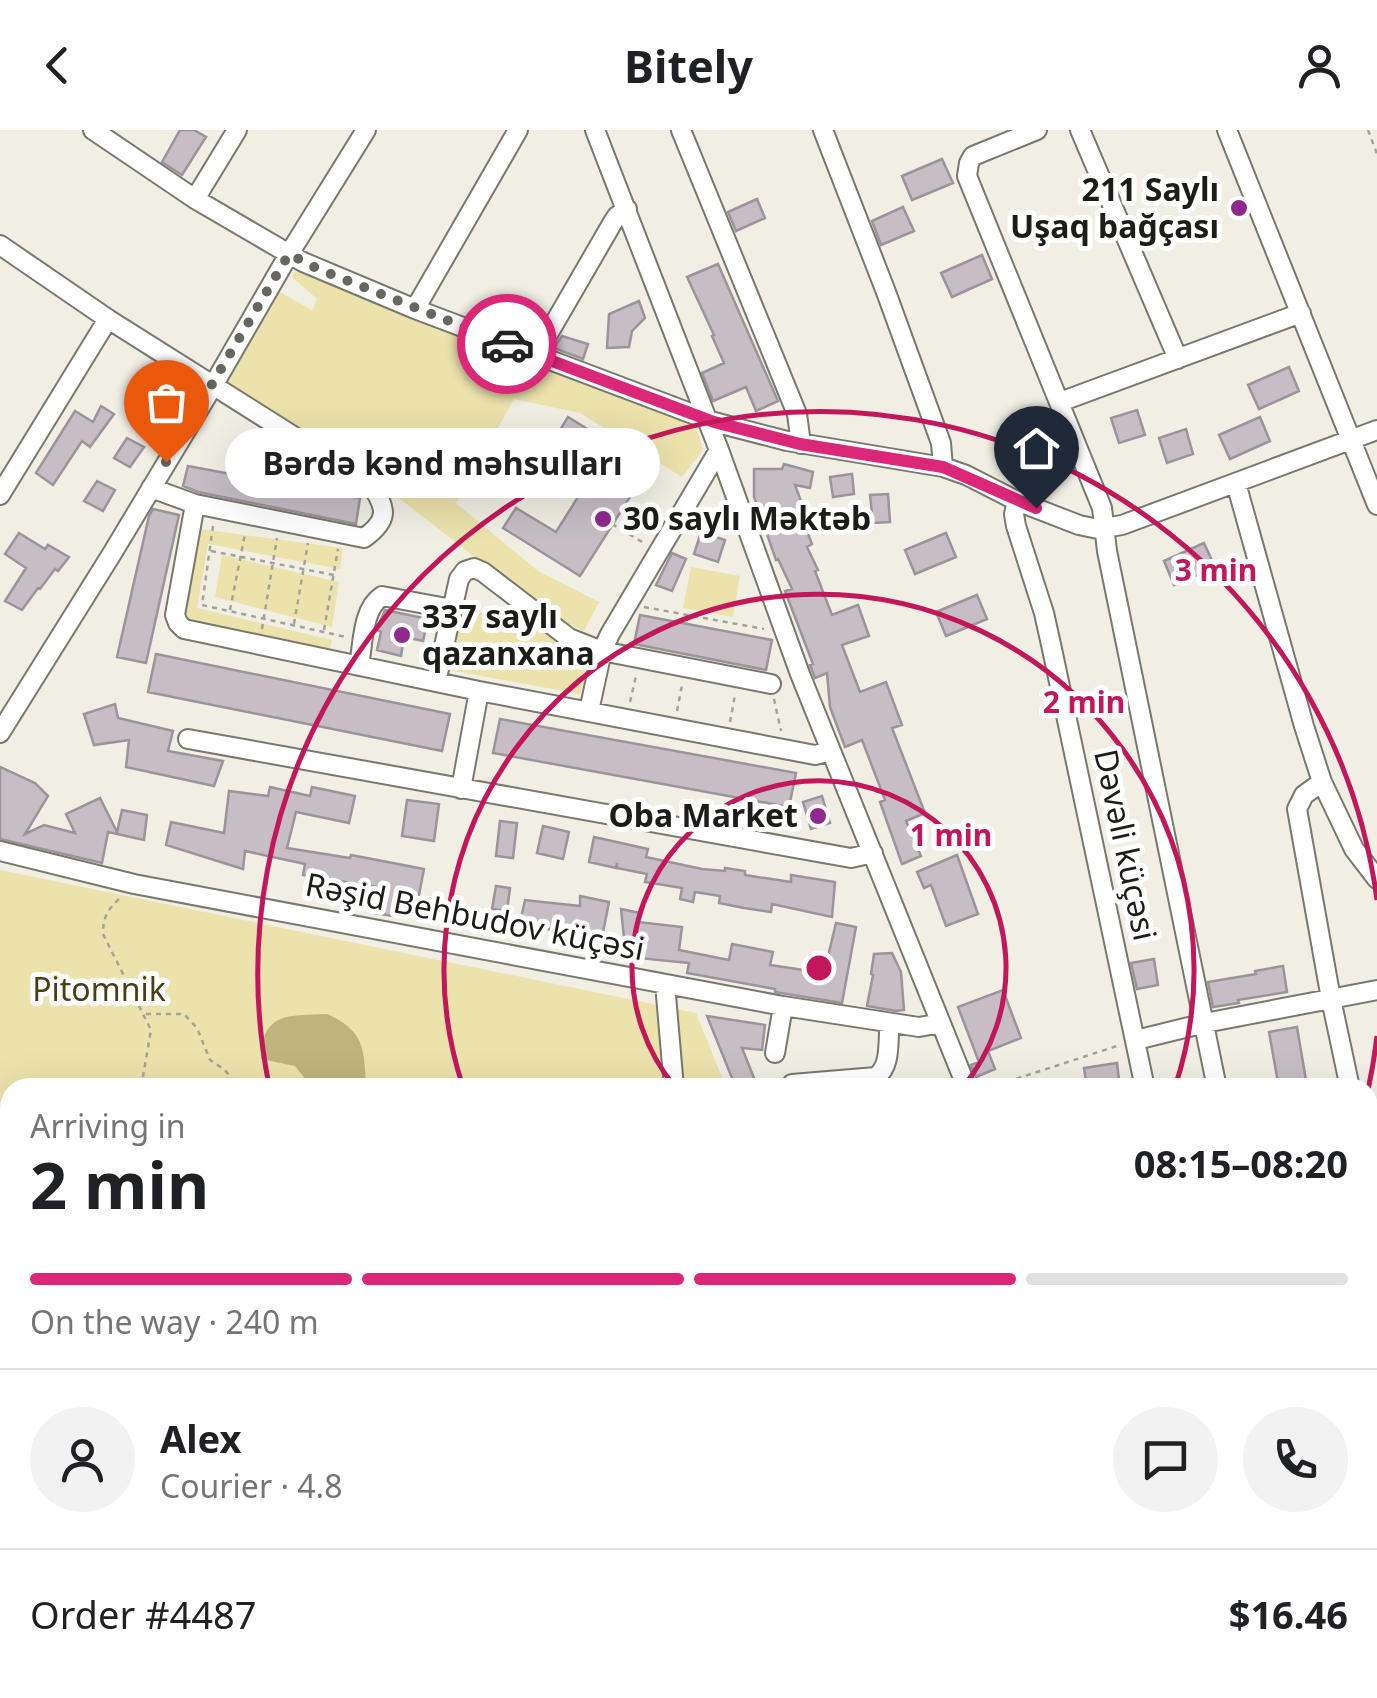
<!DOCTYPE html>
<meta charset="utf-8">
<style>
:root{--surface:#fff;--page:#f2f2f2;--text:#202124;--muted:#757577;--line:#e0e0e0;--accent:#db2777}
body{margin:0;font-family:"Noto Sans",sans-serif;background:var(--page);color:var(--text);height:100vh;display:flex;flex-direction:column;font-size:38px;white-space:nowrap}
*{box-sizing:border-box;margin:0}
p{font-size:32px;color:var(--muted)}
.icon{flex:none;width:55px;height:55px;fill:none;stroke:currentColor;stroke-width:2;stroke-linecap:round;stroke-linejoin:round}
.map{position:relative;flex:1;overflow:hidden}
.side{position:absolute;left:0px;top:948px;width:1378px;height:622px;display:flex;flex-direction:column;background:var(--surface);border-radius:30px 30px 0 0;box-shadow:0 10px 40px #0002}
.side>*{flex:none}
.pin{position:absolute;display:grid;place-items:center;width:85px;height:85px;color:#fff;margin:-102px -42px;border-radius:50% 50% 50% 0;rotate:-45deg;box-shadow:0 0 10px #0007}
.pin .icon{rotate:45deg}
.courier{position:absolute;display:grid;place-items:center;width:100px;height:100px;margin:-50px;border:8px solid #db2777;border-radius:50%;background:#fff;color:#222;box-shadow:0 2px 12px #0007}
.bubble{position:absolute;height:70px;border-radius:35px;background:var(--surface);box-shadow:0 10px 40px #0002;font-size:32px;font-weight:700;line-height:70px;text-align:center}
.headline em{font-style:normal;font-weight:700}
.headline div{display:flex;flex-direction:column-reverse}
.headline{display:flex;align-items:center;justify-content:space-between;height:170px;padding:0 30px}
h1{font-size:65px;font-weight:700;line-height:75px}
.bar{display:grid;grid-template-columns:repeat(4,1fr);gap:15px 10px;align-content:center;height:120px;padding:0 30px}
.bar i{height:12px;border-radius:8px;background:var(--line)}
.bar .current{background:var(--accent)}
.bar p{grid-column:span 4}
.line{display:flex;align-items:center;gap:25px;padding:0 30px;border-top:2px solid var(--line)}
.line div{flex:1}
.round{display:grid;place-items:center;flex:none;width:105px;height:105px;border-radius:52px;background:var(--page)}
header{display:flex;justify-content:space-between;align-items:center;height:130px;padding:0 30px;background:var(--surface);font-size:45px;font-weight:700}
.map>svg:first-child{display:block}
</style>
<header><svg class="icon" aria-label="back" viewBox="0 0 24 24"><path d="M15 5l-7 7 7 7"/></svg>Bitely<svg class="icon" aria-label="person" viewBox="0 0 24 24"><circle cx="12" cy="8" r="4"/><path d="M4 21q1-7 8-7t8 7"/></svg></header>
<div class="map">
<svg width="1377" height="1568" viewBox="0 0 1377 1568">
<rect width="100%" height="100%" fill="#f1efe4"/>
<path fill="#e5e3d0" d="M65 1560H157L159 1568H42Z"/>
<path fill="#ebe2ac" d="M295 141 696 296 703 320 682 347 580 283 514 269 456 373 538 441 599 472 584 501 549 485 377 351 224 253 280 162 312 180 317 169 292 147Z
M200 399 343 418 340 439 208 414 197 478 332 510 330 519 185 491Z
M222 425 339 452 332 497 215 467Z
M691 437 740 446 733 487 683 478Z
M460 479 514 487 553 506 566 527 589 533 580 564 444 539Z
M0 740 696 883 726 957 10 958V1401L0 1404Z"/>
<path fill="#beb47c" d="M327 884C365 901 364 919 366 957H306V950L295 936 261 929C262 881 289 886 327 884Z"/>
<path fill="#c6bdc5" stroke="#9c939b" stroke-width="2.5" d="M180 0H194L206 7 182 45 162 32Z
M942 29 953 53 912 70 902 46Z
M757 69 765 88 736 101 728 82Z
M903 77 914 101 881 115 872 91Z
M982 125 992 149 952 167 941 143Z
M718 134 778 271 756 281 746 257 713 271 702 243 724 233 712 206 714 205 687 147Z
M639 171 645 188 632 201 629 217 607 218 609 184Z
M562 206 588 214 583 229 554 218Z
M1289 237 1299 261 1259 279 1248 255Z
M160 253 181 264 167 285 147 272Z
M101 276 114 284 90 317 82 311 53 355 36 343 75 281 93 292Z
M1137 280 1145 305 1119 313 1111 288Z
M568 287 649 337 580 446 503 398 516 378 556 402 598 335 555 308Z
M1260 287 1270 311 1230 329 1219 305Z
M1186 299 1193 324 1167 333 1159 308Z
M127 308 144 317 130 337 114 328Z
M784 334 813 342 810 358 795 355 807 387 802 389 812 414 807 417 818 440 815 441 832 485 858 475 869 506 842 515 860 562 886 552 902 595 892 598 925 683 906 691 921 726 902 734 880 672 885 670 862 610 845 617 830 577 827 543 815 548 810 535 813 534 785 461 792 459 778 429 776 430 754 367V339H782Z
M188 336 360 368 356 394 198 362 183 356Z
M852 344 854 364 833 367 830 347Z
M97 351 115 360 103 381 84 371Z
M888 364 890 392 873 393 870 365Z
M153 379 179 385 146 533 117 527 149 386Z
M701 402 725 410 718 432 694 424Z
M19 403 45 419 48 415 69 427 58 441 55 439 40 459 38 458 22 480 5 471 26 438 5 424Z
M946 403 956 427 915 444 905 420Z
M1204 413 1215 437 1174 455 1164 431Z
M672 423 686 429 672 461 656 455Z
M977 465 987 489 946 506 936 482Z
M385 480 428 489 423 511 404 507 401 526 377 520 381 502 377 500Z
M640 485 772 510 766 540 634 514Z
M156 524 450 584 442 621 148 562Z
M115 574 118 588 173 601 168 621 223 631 214 656 126 637 129 610 94 615 84 584Z
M500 589 796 643 789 677 493 623Z
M0 637 35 653 48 666 25 704 44 695 75 703 66 684 100 668 117 702 122 680 147 685 144 710 108 702 102 733 0 709Z
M270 657 310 666 312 657 355 666 349 693 296 682 287 718 350 728 351 725 424 739 419 765 396 761 393 786 374 783 377 757 303 745 305 734 245 721 243 739 166 715 171 692 224 703 229 661 268 666Z
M822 666 830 693 811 699 803 672Z
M407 670 439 674 434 711 402 706Z
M500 691 517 693 513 728 496 726Z
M543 696 569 702 563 729 537 723Z
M594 707 648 719 646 727 702 739 725 741V738L745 741V745L791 752V745L835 752 832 787 772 774 771 782 744 778 719 773 720 766 695 762 693 772 680 769 682 758 645 752 647 744 617 738V733L616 738 589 732Z
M957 725 978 784 946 796 931 755 924 758 917 742Z
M496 756 510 758 507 781 492 779Z
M580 766 609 772 603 803 519 797 525 770 580 776Z
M621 779 640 783 638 792 682 797 679 820 729 830 732 814 773 822 770 835 824 843 836 793 856 797 842 873 775 862V859L687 843 689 833 638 828 640 812 624 808Z
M892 823 901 842 904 880 896 881 867 876 873 845 871 844 874 824Z
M1154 829 1158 855 1137 859 1131 833Z
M1283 836 1287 862 1238 870 1239 873 1213 877 1208 852 1256 844 1255 841Z
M1003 860 1021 908 988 921 995 939 976 947 971 935 979 932 958 877Z
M707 886 765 895 762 920 742 918 758 958H736Z
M1297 897 1307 956 1279 958 1269 902Z
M1117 933 1120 958H1087L1084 938Z"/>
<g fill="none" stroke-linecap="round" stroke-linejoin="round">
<g stroke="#79786d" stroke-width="22">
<path id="minor" d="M93 0 195 69 303 132 415 179 714 292 787 311 943 337 966 345 1017 371 1079 395 1098 399 1122 395 1377 300
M595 0 719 320 800 544 967 958
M681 0 797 284 801 314
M823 0 886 162 941 313 943 337
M1037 0 973 26 969 33 967 46 1102 378 1107 421 1217 958
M1080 0 1178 229
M1227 0 1377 375
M195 69 237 0
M0 115 108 189 371 355C388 379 388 391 364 408L195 374
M415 179 518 0
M536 225 613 92 617 86 627 79
M1060 272 1301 183
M1236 353 1304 596 1322 652 1354 719 1377 749
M151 358 195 374 175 485 178 493 184 499 479 561 815 625 831 621
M0 365 108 189
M1017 371 1014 384 1016 396 1044 483 1052 519 1145 958
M359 536C363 514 362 479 382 466L452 479
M436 552 459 449 465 441 474 438 483 442 569 508 602 521 771 554
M589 581 602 521 610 504 719 320
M0 603 113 422 214 254 289 124 366 0
M188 609 851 728 873 723
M1322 652 1304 665 1297 679 1331 869 1350 958
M461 659 479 561
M0 721 134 754 783 876 919 897 941 893
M665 854 674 958
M1136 910 1205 893 1377 860
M775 923 783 876
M792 954 876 947C892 935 887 912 890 893
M1368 1009 1377 1007
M1368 1038 1377 1082
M1368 1360 1377 1358
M0 1440 10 1437
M1368 1504 1377 1502
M170 1560 173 1568
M429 1560 432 1568
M1102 1560 1105 1568
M1202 1560V1568
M1338 1560 1340 1568
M1006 1568 1030 1560"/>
</g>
<path stroke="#a4a29a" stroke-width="2.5" stroke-dasharray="5 5" stroke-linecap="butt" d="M1368 0 1377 24
M612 394 644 413
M213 396 202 475 346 507
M211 421 334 445
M644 477 764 499
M230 480 245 404
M294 494 308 413
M262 499 277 408
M324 500 338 419
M774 569 781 601
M630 572 636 546
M677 581 682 555
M730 592 735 565
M119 769C107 780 103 788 103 804L151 900 141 958
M146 884H184L197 898 210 930 225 940 237 956 260 958
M988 958 1120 915
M957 1568 980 1560"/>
<use href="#minor" stroke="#fff" stroke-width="18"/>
</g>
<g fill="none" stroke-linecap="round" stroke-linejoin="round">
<path stroke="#67665f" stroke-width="10" stroke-dasharray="0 18" d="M166 332 289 124 318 139 507 214"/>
<path stroke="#db2777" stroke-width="12" d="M507 214 714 292 800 314 943 337 1036 378"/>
</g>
<g fill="none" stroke="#c2185b" stroke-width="5">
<path d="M675 957A187 187 0 1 1 963 957"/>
<path d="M463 957A375 375 0 1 1 1175 957"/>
<path d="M1377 906A562 562 0 0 1 1368 960M269 955A562 562 0 1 1 1377 770"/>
</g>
<g fill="#8f298e" stroke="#fff" stroke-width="4">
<circle cx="1239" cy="78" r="10"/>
<circle cx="603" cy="389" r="10"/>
<circle cx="402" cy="505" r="10"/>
<circle cx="818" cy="686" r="10"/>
</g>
<g text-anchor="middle" stroke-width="10" stroke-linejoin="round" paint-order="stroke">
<g font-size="32" font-weight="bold" fill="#1c1c18" stroke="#fff" text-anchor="end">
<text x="1219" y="71">211 Saylı<tspan x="1219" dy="37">Uşaq bağçası</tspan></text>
<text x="623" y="400" text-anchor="start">30 saylı Məktəb</text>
<text x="422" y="498" text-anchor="start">337 saylı<tspan x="422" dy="37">qazanxana</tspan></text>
<text x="798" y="697">Oba Market</text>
</g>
<g font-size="32" fill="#1c1c18" stroke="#fff">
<text transform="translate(1125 715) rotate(78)" y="11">Dəvəli küçəsi</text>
<text transform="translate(475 787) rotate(11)" y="11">Rəşid Behbudov küçəsi</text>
</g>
<g font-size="32" fill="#474013" stroke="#fff">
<text x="99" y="871">Pitomnik</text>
</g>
</g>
<circle cx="819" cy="838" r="15" fill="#c2185b" stroke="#fff" stroke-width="5"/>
<g font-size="30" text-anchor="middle" font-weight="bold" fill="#c2185b" stroke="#fff" stroke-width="10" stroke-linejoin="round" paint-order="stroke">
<text x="1216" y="451">3 min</text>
<text x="1084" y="583">2 min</text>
<text x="951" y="716">1 min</text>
</g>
</svg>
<div class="pin" style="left:166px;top:332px;background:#ea580c"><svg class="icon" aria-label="bag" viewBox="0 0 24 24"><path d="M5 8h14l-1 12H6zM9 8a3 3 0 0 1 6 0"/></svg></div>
<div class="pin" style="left:1036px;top:378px;background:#1f2937"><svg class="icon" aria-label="home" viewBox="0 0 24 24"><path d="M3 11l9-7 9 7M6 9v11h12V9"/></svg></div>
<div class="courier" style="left:507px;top:214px"><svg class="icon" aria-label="car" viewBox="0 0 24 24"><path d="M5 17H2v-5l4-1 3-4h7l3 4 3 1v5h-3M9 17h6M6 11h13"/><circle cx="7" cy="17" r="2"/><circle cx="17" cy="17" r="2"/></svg></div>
<div class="bubble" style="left:225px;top:298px;width:435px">Bərdə kənd məhsulları</div>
<section class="side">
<div class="headline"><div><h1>2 min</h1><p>Arriving in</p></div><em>08:15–08:20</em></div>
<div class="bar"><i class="current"></i><i class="current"></i><i class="current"></i><i></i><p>On the way · 240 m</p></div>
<div class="line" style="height:180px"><a class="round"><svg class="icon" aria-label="person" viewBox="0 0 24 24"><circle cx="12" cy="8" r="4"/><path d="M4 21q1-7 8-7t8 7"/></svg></a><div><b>Alex</b><p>Courier · 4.8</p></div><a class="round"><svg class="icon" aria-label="chat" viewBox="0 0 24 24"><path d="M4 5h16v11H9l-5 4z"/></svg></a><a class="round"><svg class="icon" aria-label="phone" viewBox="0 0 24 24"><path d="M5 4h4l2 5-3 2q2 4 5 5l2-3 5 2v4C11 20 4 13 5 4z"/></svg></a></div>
<div class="line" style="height:130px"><div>Order #4487</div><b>$16.46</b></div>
</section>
</div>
